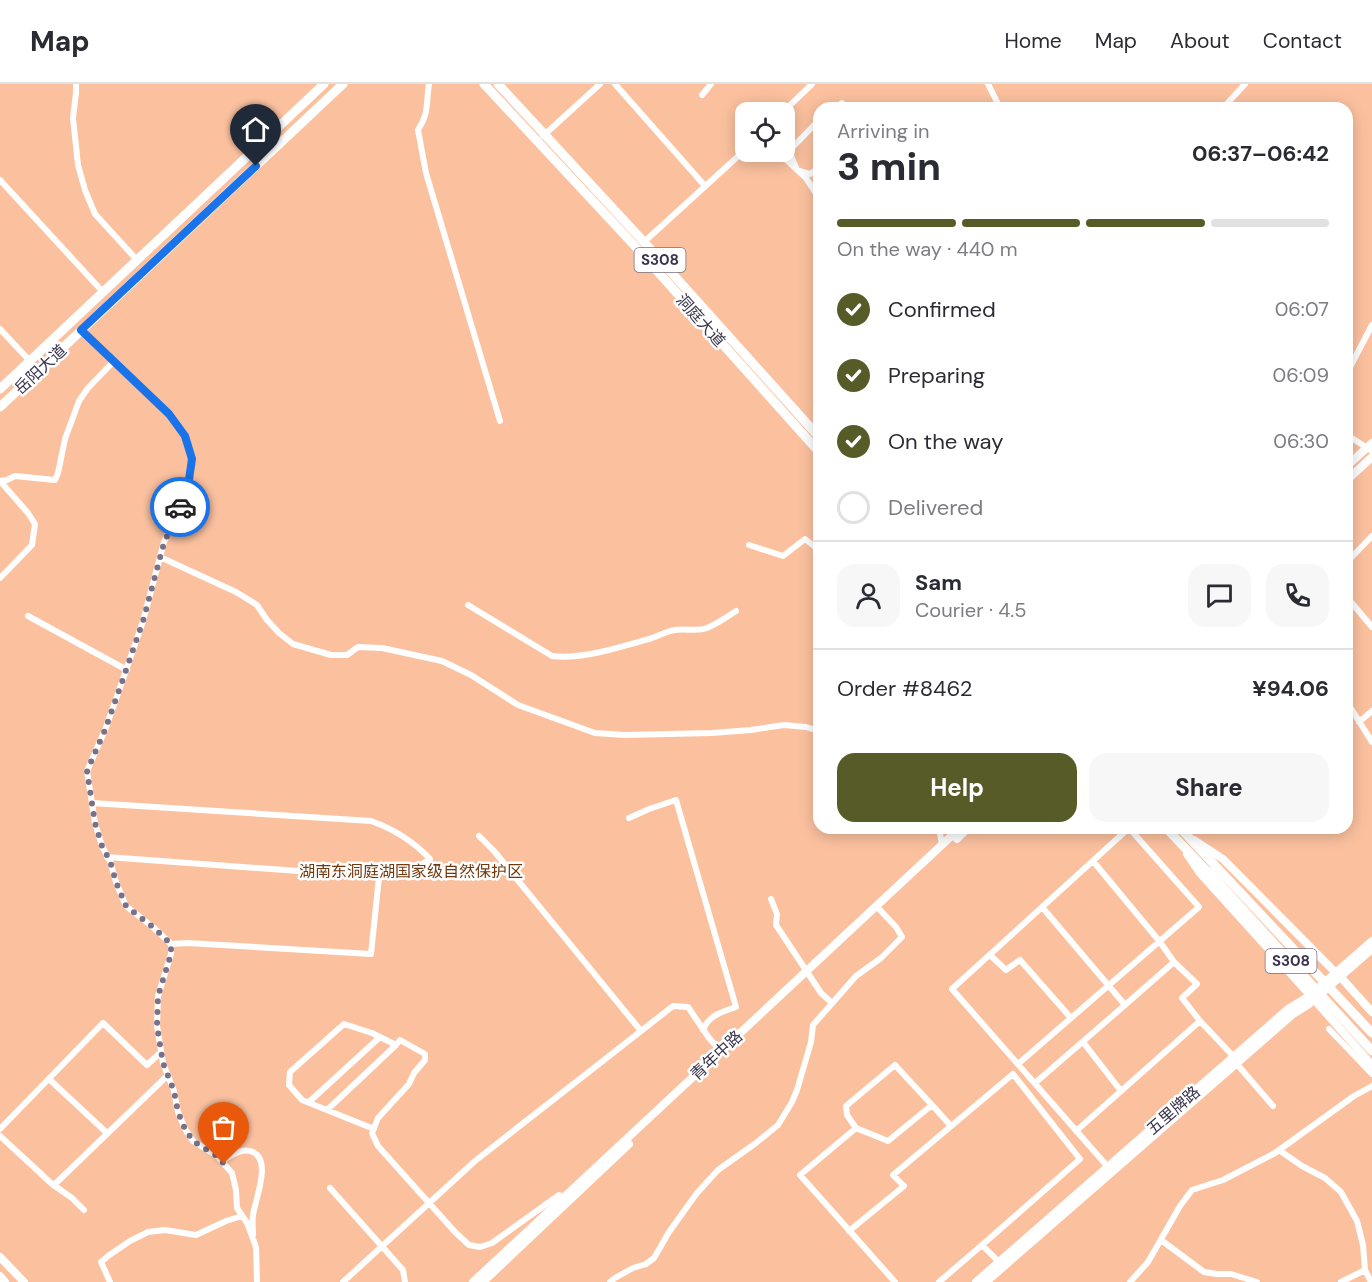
<!DOCTYPE html>
<meta charset="utf-8">
<style>
:root{--surface:#fff;--page:#f7f7f7;--text:#2b2b33;--muted:#7c7c81;--line:#e1e1e2;--accent:#575b28}
body{margin:0;font-family:"DM Sans","Noto Sans SC",sans-serif;background:var(--page);color:var(--text);height:100vh;display:flex;flex-direction:column;font-size:22px;white-space:nowrap}
*{box-sizing:border-box;margin:0}
p{font-size:20px;color:var(--muted)}
.icon{flex:none;width:33px;height:33px;fill:none;stroke:currentColor;stroke-width:2;stroke-linecap:round;stroke-linejoin:round}
.map{position:relative;flex:1;overflow:hidden}
.details{position:absolute;left:813px;top:18px;width:540px;height:732px;display:flex;flex-direction:column;background:var(--surface);border-radius:18px;box-shadow:0 3px 15px #0003}
.details>*{flex:none}
.fabs{position:absolute;left:735px;top:18px;display:grid;gap:12px}
.fabs a{display:grid;place-items:center;width:60px;height:60px;border-radius:12px;background:var(--surface);box-shadow:0 3px 15px #0003;font-size:30px}
.pin{position:absolute;display:grid;place-items:center;width:51px;height:51px;color:#fff;margin:-62px -26px;border-radius:50% 50% 50% 0;rotate:-45deg;box-shadow:0 0 6px #0007}
.pin .icon{rotate:45deg}
.courier{position:absolute;display:grid;place-items:center;width:60px;height:60px;margin:-30px;border:4px solid #1a73e8;border-radius:50%;background:#fff;color:#222;box-shadow:0 2px 8px #0007}
.headline em{font-style:normal;font-weight:700}
.headline div{display:flex;flex-direction:column-reverse}
.headline{display:flex;align-items:center;justify-content:space-between;height:102px;padding:0 24px}
h1{font-size:39px;font-weight:700;line-height:45px}
.bar{display:grid;grid-template-columns:repeat(4,1fr);gap:9px 6px;align-content:center;height:72px;padding:0 24px}
.bar i{height:8px;border-radius:4px;background:var(--line)}
.bar .on{background:var(--accent)}
.bar p{grid-column:span 4}
.line{display:flex;align-items:center;gap:15px;padding:0 24px;border-top:2px solid var(--line)}
.line div{flex:1}
.round{display:grid;place-items:center;flex:none;width:63px;height:63px;border-radius:18px;background:var(--page)}
ol{padding:0 24px;list-style:none}
li{display:flex;align-items:center;gap:18px;height:66px}
li p{margin-inline-start:auto}
li .icon{padding:6px;border-radius:50%;background:var(--accent);color:#fff;stroke-width:4}
li:last-child{color:var(--muted)}
li i{width:33px;height:33px;border:3px solid var(--line);border-radius:50%}
.primary-button{display:flex;gap:12px;margin-top:auto;padding:12px 24px}
.primary-button a{flex:1;height:69px;border-radius:18px;background:var(--accent);color:#fff;font-size:24px;font-weight:700;line-height:69px;text-align:center}
.primary-button a+a{background:var(--page);color:var(--text)}
header{display:flex;align-items:center;gap:36px;box-sizing:border-box;height:84px;padding:0 30px;background:var(--surface);border-bottom:2px solid var(--line)}
header strong{font-size:28px}
nav{display:flex;gap:33px;margin-inline-start:auto;font-size:21px}
.map>svg:first-child{display:block}
</style>
<header>
<strong>Map</strong>
<nav><a>Home</a><a>Map</a><a>About</a><a>Contact</a></nav>
</header>
<div class="map">
<svg width="1372" height="1198" viewBox="0 0 1372 1198">
<rect width="100%" height="100%" fill="#e8e4fd"/>
<path fill="#fbc19f" fill-rule="evenodd" d="M0 0H1372V1198H0ZM819 24H1347V744H819ZM746 28H784V68H746Z"/>
<g fill="none" stroke-linecap="round" stroke-linejoin="round">
<path stroke="#fff" stroke-width="6" d="M76 0V9L73 34 78 81 85 106 95 130 137 176
M429 0C426 19 429 30 418 46L426 89 500 337
M615 0 705 102
M988 0 1000 24
M702 11 711 0
M835 24 842 19 847 24
M1223 24 1245 0
M783 28 812 0
M819 36 789 67 797 86 810 90 819 84
M543 52 600 0
M778 68 806 94 819 114
M0 96 103 208
M644 158 746 65
M0 245 30 277
M81 246 169 330 185 352 192 375 187 409 164 458 160 473
M1347 289 1372 241
M1347 351 1372 367
M0 397 7 396 15 392 55 396 58 389 65 355 79 317 88 304 114 277
M0 397 28 429 35 440 32 461 0 494
M749 461 783 472 805 455 819 466
M1347 478 1372 452
M1351 518 1372 543
M468 521 552 572C579 576 622 563 649 555 657 553 666 547 675 546 686 544 697 548 707 544 717 540 727 533 736 527
M28 532 127 586
M1347 618 1372 658
M1359 638 1372 627
M92 719 371 737C394 745 413 757 430 775 415 786 399 791 379 793
M629 734 649 725 676 716 736 923C722 928 709 931 703 946
M939 744 942 761
M479 752 494 767 641 947
M107 773 379 793 371 870 188 859 171 860
M771 815 777 830 776 841 821 909 832 919
M1042 823 1125 921 1174 878 1160 858 1093 777
M990 871 1006 886 1020 876 1071 934
M1174 878 1197 900 1182 914 1200 937
M1329 945 1372 990
M1083 958 1121 1007
M1236 979 1273 1022
M1018 980 1199 823 1129 744 952 905 1108 1083
M49 995 107 1049
M1035 999 1125 921
M309 1018 380 953
M327 1026 396 961
M856 1044 888 1057 932 1021 951 1042
M0 1045 103 939 147 981 161 968
M374 1045 302 1016 289 1001 290 988 344 940 372 949 396 961 400 956 425 970V976L414 989 409 1000 378 1034 372 1049 378 1062 455 1148 469 1161 480 1163 492 1159 559 1111 564 1113
M1076 1047 1200 937 1234 973
M0 1052 52 1100 72 1114 84 1126
M1279 1066 1302 1082 1325 1094 1341 1108 1357 1137 1363 1161 1365 1186 1371 1198
M222 1077C231 1072 242 1063 253 1068 272 1077 255 1116 253 1131 252 1137 253 1144 253 1151
M54 1101 168 991
M330 1104 403 1186 405 1198
M849 1147 904 1102 893 1091 1013 990 1080 1075 982 1161
M1161 1156 1204 1188 1217 1190H1231L1257 1198
M110 1198 101 1178 108 1172 130 1157 148 1148 165 1146 196 1151 226 1137 242 1132
M257 1198 256 1163 247 1139 237 1124 236 1106 232 1089 217 1072 193 1057 185 1045 178 1028 174 1007 163 979 157 942 158 912 171 870V860L154 844 126 822 116 798 110 777 102 762 95 739 87 687 105 646 123 595 143 537 160 473 236 508 257 521 267 536 279 549 293 560 331 571H347L358 563 382 564 442 577 471 591 518 621 595 649 625 651 712 649 751 646 784 641 806 643 819 647
M343 1198 475 1077 673 922 688 923 709 954 717 963
M610 1198 615 1194 633 1184 646 1180 654 1174 669 1148 697 1109 718 1086 756 1059 778 1041 792 1018 797 1006 811 958 813 941 856 892 881 874 902 853 896 843 880 826
M895 1198 800 1091 856 1044 847 1031 846 1022 895 981 932 1021
M939 1198 982 1161 999 1178
M1130 1198 1148 1178 1180 1122 1192 1106 1223 1096 1275 1069 1354 1012 1372 1002
M1341 1198 1365 1186"/>
<path stroke="#fff" stroke-width="8" d="M1337 889 1372 928
M1311 912 1372 981"/>
<path stroke="#fff" stroke-width="8" d="M1347 382 1372 359
M1347 396 1372 373
M957 755 968 744
M1194 756 1223 775 1336 889
M1187 770 1200 789 1310 911
M0 1173 24 1198
M0 1192 5 1198
M473 1198 960 744
M483 1198 629 1060
M976 1198 1288 925 1308 913 1372 857
M986 1198 1293 930 1309 920 1372 865"/>
<path stroke="#fff" stroke-width="9" d="M484 0 633 160 819 368
M498 0 644 158 819 353
M0 305 324 0
M0 323 343 0
M1166 744 1205 785 1209 788 1372 967
M1180 744 1372 949"/>
</g>
<g fill="none" stroke-linecap="round" stroke-linejoin="round">
<path stroke="#76728b" stroke-width="6" stroke-dasharray="0 10.8" d="M180 423 164 459 143 537 123 595 105 646 87 687 95 739 102 762 110 777 116 798 126 822 154 844 171 860V870L158 912 157 942 163 979 174 1007 178 1028 185 1045 193 1057 217 1072 224 1080"/>
<path stroke="#1a73e8" stroke-width="8" d="M180 423 187 409 192 375 185 352 169 330 81 246 256 82"/>
</g>
<g text-anchor="middle" stroke-width="5" stroke-linejoin="round" paint-order="stroke">
<g fill="#fff" stroke="#747182" stroke-width="1.5">
<rect x="634.5" y="164" width="51" height="24" rx="4.5"/>
<rect x="1265.5" y="865" width="51" height="24" rx="4.5"/>
</g>
<g font-size="15" font-weight="bold" fill="#39344d">
<text x="660" y="181">S308</text>
<text x="1291" y="882">S308</text>
</g>
<g font-size="16" fill="#39344d" stroke="#fff">
<text transform="translate(701 236) rotate(48)" y="6">洞庭大道</text>
<text transform="translate(40 285) rotate(-43)" y="6">岳阳大道</text>
<text transform="translate(716 971) rotate(-43)" y="6">青年中路</text>
<text transform="translate(1173 1026) rotate(-41)" y="6">五里牌路</text>
</g>
<g font-size="16" fill="#73390e" stroke="#fff">
<text x="411" y="793">湖南东洞庭湖国家级自然保护区</text>
</g>
</g>
</svg>
<div class="fabs">
<a><svg class="icon" aria-label="locate" viewBox="0 0 24 24"><circle cx="12" cy="12" r="6"/><path d="M12 2v4M12 18v4M2 12h4M18 12h4"/></svg></a>
</div>
<div class="pin" style="left:224px;top:1080px;background:#ea580c"><svg class="icon" aria-label="bag" viewBox="0 0 24 24"><path d="M5 8h14l-1 12H6zM9 8a3 3 0 0 1 6 0"/></svg></div>
<div class="pin" style="left:256px;top:82px;background:#1f2937"><svg class="icon" aria-label="home" viewBox="0 0 24 24"><path d="M3 11l9-7 9 7M6 9v11h12V9"/></svg></div>
<div class="courier" style="left:180px;top:423px"><svg class="icon" aria-label="car" viewBox="0 0 24 24"><path d="M5 17H2v-5l4-1 3-4h7l3 4 3 1v5h-3M9 17h6M6 11h13"/><circle cx="7" cy="17" r="2"/><circle cx="17" cy="17" r="2"/></svg></div>
<section class="details">
<div class="headline"><div><h1>3 min</h1><p>Arriving in</p></div><em>06:37–06:42</em></div>
<div class="bar"><i class="on"></i><i class="on"></i><i class="on"></i><i></i><p>On the way · 440 m</p></div>
<ol>
<li><svg class="icon" aria-label="check" viewBox="0 0 24 24"><path d="M5 12l5 5 9-10"/></svg>Confirmed<p>06:07</p></li>
<li><svg class="icon" aria-label="check" viewBox="0 0 24 24"><path d="M5 12l5 5 9-10"/></svg>Preparing<p>06:09</p></li>
<li><svg class="icon" aria-label="check" viewBox="0 0 24 24"><path d="M5 12l5 5 9-10"/></svg>On the way<p>06:30</p></li>
<li><i></i>Delivered</li>
</ol>
<div class="line" style="height:108px"><a class="round"><svg class="icon" aria-label="person" viewBox="0 0 24 24"><circle cx="12" cy="8" r="4"/><path d="M4 21q1-7 8-7t8 7"/></svg></a><div><b>Sam</b><p>Courier · 4.5</p></div><a class="round"><svg class="icon" aria-label="chat" viewBox="0 0 24 24"><path d="M4 5h16v11H9l-5 4z"/></svg></a><a class="round"><svg class="icon" aria-label="phone" viewBox="0 0 24 24"><path d="M5 4h4l2 5-3 2q2 4 5 5l2-3 5 2v4C11 20 4 13 5 4z"/></svg></a></div>
<div class="line" style="height:78px"><div>Order #8462</div><b>¥94.06</b></div>
<div class="primary-button"><a>Help</a><a>Share</a></div>
</section>
</div>
